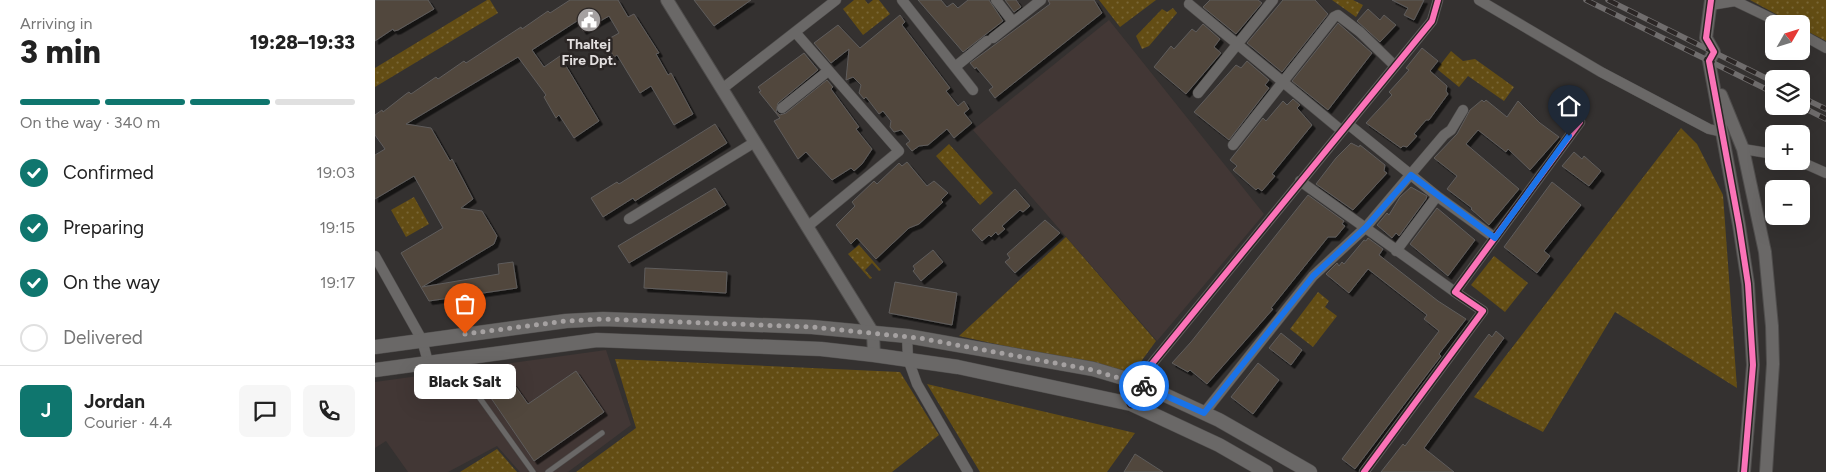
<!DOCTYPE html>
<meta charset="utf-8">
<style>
:root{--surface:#fff;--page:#f6f6f6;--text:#222;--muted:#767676;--line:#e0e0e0;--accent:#0f766e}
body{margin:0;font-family:Figtree,sans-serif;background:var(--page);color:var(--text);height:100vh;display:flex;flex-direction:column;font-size:19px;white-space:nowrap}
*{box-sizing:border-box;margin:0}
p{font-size:16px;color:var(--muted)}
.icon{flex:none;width:28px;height:28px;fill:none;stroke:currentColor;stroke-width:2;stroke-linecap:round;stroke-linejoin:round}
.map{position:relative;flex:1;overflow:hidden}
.panel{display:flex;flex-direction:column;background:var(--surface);width:375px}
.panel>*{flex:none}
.needle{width:32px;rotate:51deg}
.tools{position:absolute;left:1390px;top:15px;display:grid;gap:10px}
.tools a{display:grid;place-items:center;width:45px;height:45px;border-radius:8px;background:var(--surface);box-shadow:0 5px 20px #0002;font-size:25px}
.pin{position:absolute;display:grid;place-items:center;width:42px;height:42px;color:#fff;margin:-51px -21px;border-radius:50% 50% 50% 0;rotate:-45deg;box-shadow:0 0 5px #0007}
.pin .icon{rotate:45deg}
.courier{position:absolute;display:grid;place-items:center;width:50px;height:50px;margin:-25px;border:4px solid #1a73e8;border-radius:50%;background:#fff;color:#222;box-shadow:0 1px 6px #0007}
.bubble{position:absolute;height:35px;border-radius:8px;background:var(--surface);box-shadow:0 5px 20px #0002;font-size:16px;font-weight:800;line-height:35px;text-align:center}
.headline em{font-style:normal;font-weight:800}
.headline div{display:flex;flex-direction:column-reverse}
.headline{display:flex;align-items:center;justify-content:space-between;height:85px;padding:0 20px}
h1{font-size:32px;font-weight:800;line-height:38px}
.bar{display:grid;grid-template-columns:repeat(4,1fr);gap:8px 5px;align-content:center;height:60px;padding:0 20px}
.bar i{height:6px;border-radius:4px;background:var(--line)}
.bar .active{background:var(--accent)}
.bar p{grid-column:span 4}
.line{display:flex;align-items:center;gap:12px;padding:0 20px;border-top:1px solid var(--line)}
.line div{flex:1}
.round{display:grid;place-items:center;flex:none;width:52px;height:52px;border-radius:8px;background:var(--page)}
ol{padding:0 20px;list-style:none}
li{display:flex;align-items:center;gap:15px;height:55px}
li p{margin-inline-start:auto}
li .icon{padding:5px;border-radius:50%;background:var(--accent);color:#fff;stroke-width:4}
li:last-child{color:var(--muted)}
li i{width:28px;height:28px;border:2px solid var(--line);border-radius:50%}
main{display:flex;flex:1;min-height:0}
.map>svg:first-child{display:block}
</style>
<main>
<section class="panel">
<div class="headline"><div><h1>3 min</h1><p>Arriving in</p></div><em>19:28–19:33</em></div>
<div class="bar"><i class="active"></i><i class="active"></i><i class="active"></i><i></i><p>On the way · 340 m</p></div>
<ol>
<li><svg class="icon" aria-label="check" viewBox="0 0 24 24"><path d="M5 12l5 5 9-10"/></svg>Confirmed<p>19:03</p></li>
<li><svg class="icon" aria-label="check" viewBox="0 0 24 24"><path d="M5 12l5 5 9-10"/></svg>Preparing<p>19:15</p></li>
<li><svg class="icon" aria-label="check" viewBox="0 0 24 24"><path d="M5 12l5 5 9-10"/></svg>On the way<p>19:17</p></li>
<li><i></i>Delivered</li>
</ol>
<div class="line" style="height:90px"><b class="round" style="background:var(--accent);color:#fff">J</b><div><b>Jordan</b><p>Courier · 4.4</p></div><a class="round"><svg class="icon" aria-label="chat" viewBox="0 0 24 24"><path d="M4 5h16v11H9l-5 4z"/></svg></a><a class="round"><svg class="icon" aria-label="phone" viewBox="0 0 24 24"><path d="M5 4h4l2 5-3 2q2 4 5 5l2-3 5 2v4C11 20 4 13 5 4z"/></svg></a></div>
</section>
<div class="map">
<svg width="1451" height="472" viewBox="0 0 1451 472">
<defs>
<pattern id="grass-dots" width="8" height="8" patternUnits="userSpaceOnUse" patternTransform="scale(1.25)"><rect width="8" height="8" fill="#634d14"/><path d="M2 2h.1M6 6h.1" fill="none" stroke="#796636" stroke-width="1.8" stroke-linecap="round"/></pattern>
<filter id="shadow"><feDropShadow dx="3.5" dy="3.5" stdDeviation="0" flood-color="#0009"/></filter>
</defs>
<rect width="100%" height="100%" fill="#343130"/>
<path fill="#423735" d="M734 20 889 214 782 341 598 130Z
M231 350 256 425 193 472H145L122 446 73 472H33L11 441 0 448V382Z"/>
<path fill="url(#grass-dots)" d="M112 0H115L123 13 0 87V68Z
M479 0H490L493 4 498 0H504L515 14 488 35 468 9Z
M724 0H781L745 27Z
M957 0H978L988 5 981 17Z
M1375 0H1451V41L1426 28V24H1419Z
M798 8 802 13 774 46 767 49 761 36 787 9 792 12Z
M1076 51 1088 61 1100 59 1139 87 1129 101 1093 76 1084 87 1062 69Z
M1306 128 1322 144 1348 195 1362 388 1240 312 1168 432 1099 397Z
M574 144 618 193 605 205 561 156Z
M39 197 54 224 31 237 16 210Z
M691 237 781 341 757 374 584 336Z
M484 245 506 270 504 271 497 263 490 270 497 278 495 279 473 254Z
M1119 256 1153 283 1130 312 1096 285Z
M943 292 954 301 950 307 962 316 938 347 915 329Z
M240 359 525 372 564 435 517 472H201L261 428Z
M552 384 760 433 732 472H605Z
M122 449 142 472H85Z"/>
<path fill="#51463d" stroke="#5f5d5c" filter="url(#shadow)" d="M0 0H53L59 9 23 30 19 31 18 29 0 41Z
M195 0H243L253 17 259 14 284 53 281 54 293 75 296 73 318 114 299 125 276 86 265 93 242 55 239 57 230 41 244 33 234 16 208 31 202 21 157 50 169 67 185 56 224 121 199 138 184 115 181 118 169 97 171 95 143 57 31 124 56 128 75 161 77 159 98 199 86 208 107 211 122 236 119 244 47 287 124 274 123 264 138 262 142 288 54 301 26 253 68 228 39 176 0 199V155L10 149 0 135V115L7 110 8 112 31 94 34 92 36 94 61 77 63 79 89 61 91 63 146 27 147 29 173 11 175 13Z
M319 0H376L339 26Z
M543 0H566L572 7 578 3 583 8 593 0H614L628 21 588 52Z
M630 0H641L646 7 639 12Z
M673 0H719L727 13 620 98 614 90 618 87 601 67 600 69 595 63 675 4Z
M835 0H883L887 3 861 34 828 7Z
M908 0H940L953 14 907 72 872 43Z
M1017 0H1049L1039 20 1029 15 1033 8Z
M993 9 1005 20 1009 15 1021 25 1005 42 982 21Z
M525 15 530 22 527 25 575 88 571 91 583 106 589 101 594 109 589 113 597 123 579 138 572 129 553 145 544 146 537 151 531 144 535 141 526 130 519 132 515 127 516 121 508 111 504 114 491 97 489 99 484 93 486 85 478 77 471 80 474 49 456 63 439 43 463 25 485 48Z
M963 23 997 53 953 110 917 81Z
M828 24 845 39 839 47 846 53 811 94 779 67 796 46 799 49 817 29 821 32Z
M1047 48 1063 61 1055 71 1072 86 1071 91 1073 94 1054 120H1051L1039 134 1042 136 1032 147 1028 146 1026 148 991 123 1017 95 1014 92 1034 70 1031 68Z
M429 53 443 70 403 103 401 112 405 115 411 113 452 80 458 87 456 89 484 127 481 129 497 149 487 164 479 171 476 168 457 180 431 152 423 159 399 121 405 118 384 92 386 91 383 87Z
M872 61 894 80 890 85 894 88 854 140 819 112 861 65 866 68Z
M918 99 925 105 922 108 937 125 897 174 900 176 887 191 883 188 881 190 858 170 862 166 855 160 888 118 891 121 908 101 912 105Z
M1107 100 1109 102 1111 100 1132 117 1143 101 1165 123 1184 137 1155 170 1133 149 1131 152 1103 130 1091 144 1144 189 1114 225 1096 209 1097 208 1072 189 1082 176 1059 158 1082 134 1095 110Z
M340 124 352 143 260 201 258 198 228 217 216 198 242 182 244 184Z
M976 143 984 147 985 145 1010 165 1009 171 1012 173 978 210 941 184 961 158Z
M1199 152 1207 159 1209 156 1226 171 1214 186 1187 166Z
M532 162 552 186 559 181 573 193 566 200 568 202 544 224 534 228 501 259 482 238 476 244 461 225 480 206 477 202 499 181 502 184 524 163 527 166Z
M1177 182 1206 205 1169 251 1175 256 1162 273 1129 247Z
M1036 187 1052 196 1051 199 1024 236 1021 233 1017 238 1002 225 1012 213 1014 215 1025 197Z
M340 188 351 205 254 263 243 246Z
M640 189 655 206 648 212 645 210 627 226 630 229 623 235 621 232 616 237 614 235 607 241 597 230Z
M933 195 969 221 967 224 970 226 961 237H953L896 308 898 309 832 384 815 370 813 372 797 363 816 342Z
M1062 208 1100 240 1073 276 1035 244Z
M670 220 685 233 640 273 630 262 635 258 632 254Z
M993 238 1008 249 1004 255 1063 301 1091 319 1064 354 1066 356 1056 369 980 469 967 459 1064 331 1049 319 1052 315 993 269 974 293 951 274 962 263 964 266 967 262 969 264 989 240 991 241Z
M558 250 568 262 546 281 538 271 540 269 538 266Z
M270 268 352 272 351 293 269 288Z
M520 282 582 293 577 325 514 313Z
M1121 331 1129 338 1049 448 1079 472H1006L1028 444 1030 446 1114 334 1117 337Z
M906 333 927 350 916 365 894 348Z
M883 363 904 380 878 414 856 397Z
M201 371 229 412 159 461 116 398 138 383 153 404Z
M760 454 788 472H749Z"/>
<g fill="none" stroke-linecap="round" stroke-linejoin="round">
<g stroke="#4f4d4c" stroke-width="6">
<path id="service" d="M84 359 104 397 158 472
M173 472 227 433"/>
</g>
<g stroke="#4f4d4c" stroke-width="11">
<path id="minor" d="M527 0 598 90
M621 0 638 22
M1104 0 1226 72 1334 129 1347 132
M814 4 967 131
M1336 5 1360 1 1408 24
M420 32 524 151 432 227
M1426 34 1451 48
M618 38 666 0
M580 67 612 41
M347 89 461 0
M823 93 898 0
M407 108 453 71
M973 124 1062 196 1021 251
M858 145 959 17 963 15 985 32 1019 65
M1368 149 1399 154
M1424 161 1451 173
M925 181 1080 292
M1062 196 1120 238
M254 219 380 142
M0 256 47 340 53 362
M532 336 533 359 542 384 593 472
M756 404 762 382 1057 21 1063 0
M829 413 938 276 991 227 1069 135 1076 130 1088 110
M989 472 1108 311 1080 292 1205 122"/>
</g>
<g stroke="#4f4d4c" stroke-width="14">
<path id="tertiary" d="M292 0 498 333 499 355
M1336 0 1331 38 1339 52 1334 61 1364 225 1373 284 1378 365 1369 472
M1346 95 1368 149 1390 252 1397 326 1398 364 1391 472"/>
</g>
<g stroke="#4f4d4c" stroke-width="15">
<path id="secondary" d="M0 347 191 321 228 319 437 327 532 336 718 369 762 382 844 420 935 472
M0 370 222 340 446 349 499 355 583 367 756 404 844 445 891 472"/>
</g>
<use href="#service" stroke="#6a6867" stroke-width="5"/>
<use href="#minor" stroke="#6a6867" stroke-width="10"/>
<use href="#tertiary" stroke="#6a6867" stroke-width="12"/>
<use href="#secondary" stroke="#6a6867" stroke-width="14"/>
<g stroke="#706d6d" stroke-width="5.5">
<path id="rail" d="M1211 0 1399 93
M1233 0 1399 82
M1426 97 1451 109
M1425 106 1451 119"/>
</g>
<use href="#rail" stroke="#2b2625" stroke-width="4" stroke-dasharray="11" stroke-linecap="butt"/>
<g stroke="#2b2625" stroke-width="9">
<path id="cycleway" d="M1336 0 1331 38 1339 52 1334 61 1364 225 1373 284 1378 365 1369 472
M756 404 762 382 1057 21 1063 0
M989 472 1108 311 1080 292 1205 122"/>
</g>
<use href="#cycleway" stroke="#fb73b8" stroke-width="6"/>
</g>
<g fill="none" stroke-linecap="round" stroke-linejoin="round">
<path stroke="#a5a1a1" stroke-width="5" stroke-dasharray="0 9" d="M90 334 191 321 228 319 437 327 544 338 718 370 769 386"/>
<path stroke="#1a73e8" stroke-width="6" d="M769 386 829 413 938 276 991 227 1036 175 1120 238 1194 136"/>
</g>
<defs>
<g id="civic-disc" transform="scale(1.25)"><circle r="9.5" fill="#a5a1a1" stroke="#2b2625"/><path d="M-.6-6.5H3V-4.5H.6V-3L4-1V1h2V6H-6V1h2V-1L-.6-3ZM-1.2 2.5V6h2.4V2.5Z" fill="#fff"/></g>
</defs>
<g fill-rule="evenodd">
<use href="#civic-disc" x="214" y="20"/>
</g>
<g text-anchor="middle" stroke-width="5" stroke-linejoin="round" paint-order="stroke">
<g font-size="14" font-weight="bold" fill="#e2dede" stroke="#2b2625">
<text x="214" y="49">Thaltej<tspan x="214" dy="16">Fire Dpt.</tspan></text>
</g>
</g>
</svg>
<div class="tools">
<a><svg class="needle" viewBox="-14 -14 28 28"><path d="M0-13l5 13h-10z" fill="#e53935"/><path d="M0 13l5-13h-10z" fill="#767676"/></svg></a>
<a><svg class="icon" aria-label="layers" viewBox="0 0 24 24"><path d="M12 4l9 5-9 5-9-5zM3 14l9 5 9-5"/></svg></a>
<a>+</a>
<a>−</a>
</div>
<div class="pin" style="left:90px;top:334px;background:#ea580c"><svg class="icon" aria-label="bag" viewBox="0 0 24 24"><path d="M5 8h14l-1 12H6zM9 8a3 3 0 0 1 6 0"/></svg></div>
<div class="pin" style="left:1194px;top:136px;background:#1f2937"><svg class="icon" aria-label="home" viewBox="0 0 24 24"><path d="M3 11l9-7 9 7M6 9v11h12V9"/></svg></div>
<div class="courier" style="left:769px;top:386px"><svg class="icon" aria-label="bike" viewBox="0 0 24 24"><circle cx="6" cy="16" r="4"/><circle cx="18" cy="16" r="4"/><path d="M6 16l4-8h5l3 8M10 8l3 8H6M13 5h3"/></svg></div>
<div class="bubble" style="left:39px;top:364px;width:102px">Black Salt</div>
</div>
</main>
